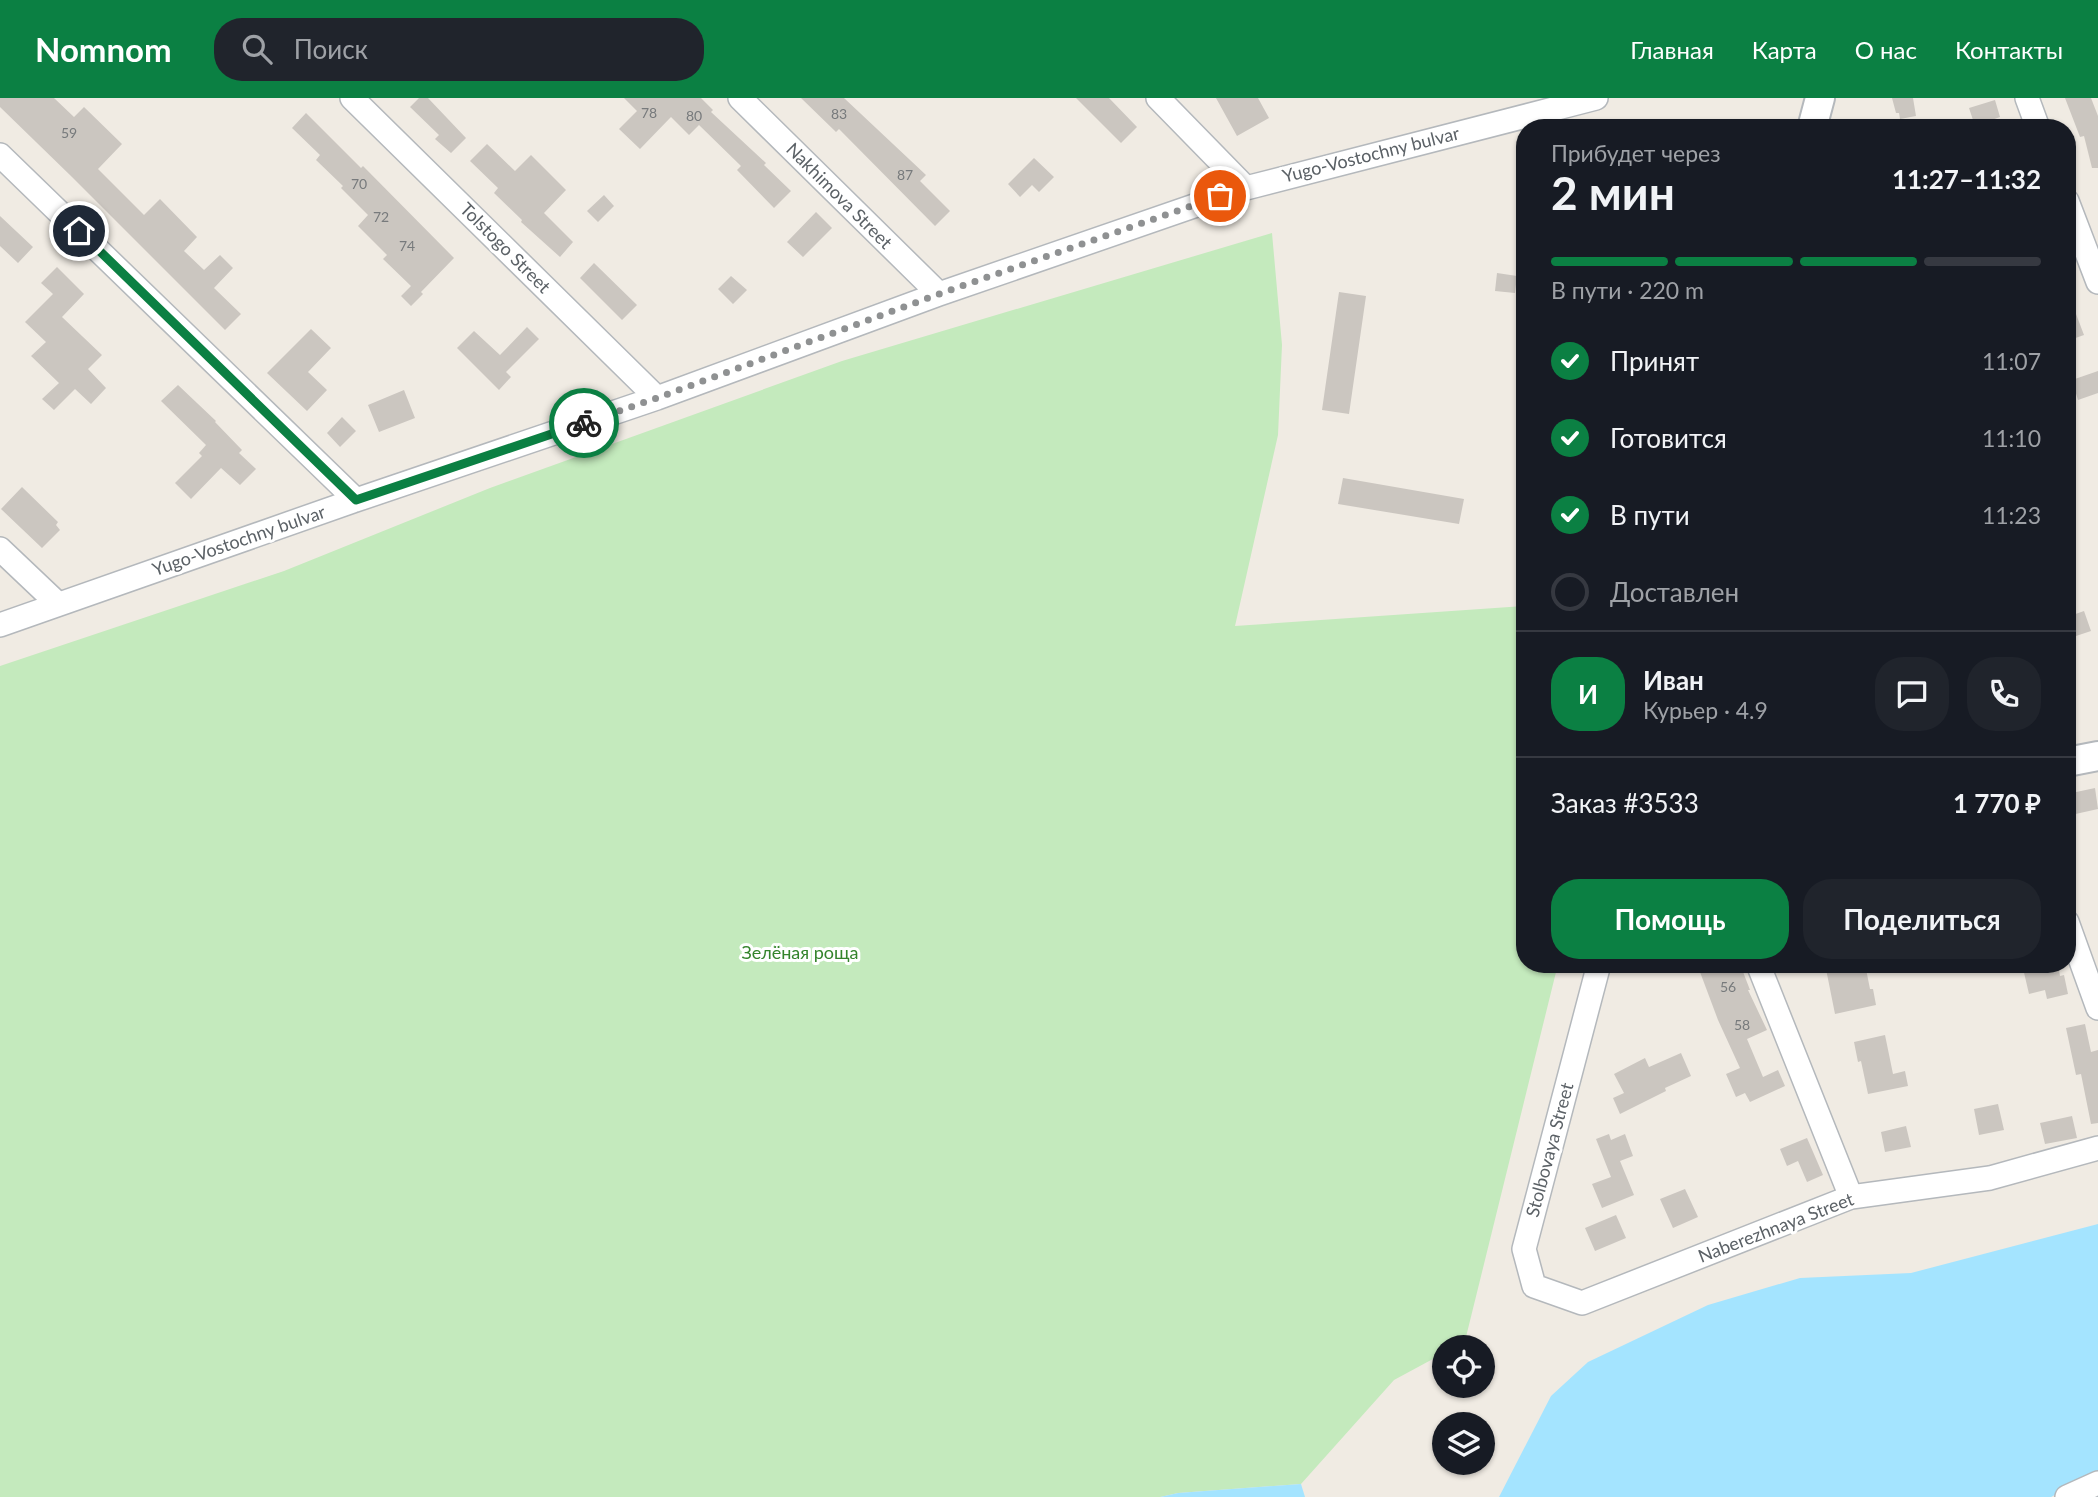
<!DOCTYPE html>
<html lang="ru">
<meta charset="utf-8">
<style>
:root{--surface:#171b24;--page:#20242c;--text:#f1f3f6;--muted:#9ea1a6;--line:#363941;--accent:#0b8043}
body{margin:0;font-family:Lato,sans-serif;background:var(--page);color:var(--text);height:100vh;display:flex;flex-direction:column;font-size:26px;white-space:nowrap}
*{box-sizing:border-box;margin:0}
p{font-size:23px;color:var(--muted)}
.icon{flex:none;width:38px;height:38px;fill:none;stroke:currentColor;stroke-width:2;stroke-linecap:round;stroke-linejoin:round}
.map{position:relative;flex:1;overflow:hidden}
.drawer{position:absolute;left:1516px;top:21px;width:560px;height:854px;display:flex;flex-direction:column;background:var(--surface);border-radius:28px;box-shadow:0 2px 5px #0004}
.drawer>*{flex:none}
.fabs{position:absolute;left:1432px;top:1237px;display:grid;gap:14px}
.fabs a{display:grid;place-items:center;width:63px;height:63px;border-radius:50%;background:var(--surface);box-shadow:0 2px 5px #0004;font-size:35px}
.pin{position:absolute;display:grid;place-items:center;width:60px;height:60px;color:#fff;margin:-30px;border:4px solid #fff;border-radius:50%;box-shadow:0 2px 7px #0007}
.courier{position:absolute;display:grid;place-items:center;width:70px;height:70px;margin:-35px;border:5px solid #0b8043;border-radius:50%;background:#fff;color:#222;box-shadow:0 2px 9px #0007}
.headline em{font-style:normal;font-weight:700}
.headline div{display:flex;flex-direction:column-reverse}
.headline{display:flex;align-items:center;justify-content:space-between;height:119px;padding:0 35px}
h1{font-size:46px;font-weight:700;line-height:52px}
.bar{display:grid;grid-template-columns:repeat(4,1fr);gap:10px 7px;align-content:center;height:84px;padding:0 35px}
.bar i{height:9px;border-radius:5px;background:var(--line)}
.bar .active{background:var(--accent)}
.bar p{grid-column:span 4}
.line{display:flex;align-items:center;gap:18px;padding:0 35px;border-top:2px solid var(--line)}
.line div{flex:1}
.round{display:grid;place-items:center;flex:none;width:74px;height:74px;border-radius:28px;background:var(--page)}
ol{padding:0 35px;list-style:none}
li{display:flex;align-items:center;gap:21px;height:77px}
li p{margin-inline-start:auto}
li .icon{padding:7px;border-radius:50%;background:var(--accent);color:#fff;stroke-width:4}
li:last-child{color:var(--muted)}
li i{width:38px;height:38px;border:4px solid var(--line);border-radius:50%}
.cta{display:flex;gap:14px;margin-top:auto;padding:14px 35px}
.cta a{flex:1;height:80px;border-radius:28px;background:var(--accent);color:#fff;font-size:28px;font-weight:700;line-height:80px;text-align:center}
.cta a+a{background:var(--page);color:var(--text)}
header{display:flex;align-items:center;gap:42px;box-sizing:border-box;height:98px;padding:0 35px;background:var(--accent);color:#fff}
header strong{font-size:33px}
nav{display:flex;gap:38px;margin-inline-start:auto;font-size:24px}
.search{width:490px;height:63px;background:var(--page);display:flex;align-items:center;gap:18px;box-sizing:border-box;padding:0 24px;border-radius:28px;color:var(--muted);font-size:26px}
.map>svg:first-child{display:block}
</style>
<header>
<strong>Nomnom</strong>
<div class="search"><svg class="icon" aria-label="search" viewBox="0 0 24 24"><circle cx="10" cy="10" r="6"/><path d="M15 15l6 6"/></svg>Поиск</div>
<nav><a>Главная</a><a>Карта</a><a>О нас</a><a>Контакты</a></nav>
</header>
<div class="map">
<svg width="2098" height="1399" viewBox="0 0 2098 1399">
<rect width="100%" height="100%" fill="#f0ebe3"/>
<path fill="#c4eabd" d="M1272 135 1282 247 1278 337 1235 528 1524 508V866H1558L1465 1243 1454 1249 1444 1250V1255L1394 1282 1301 1386 1178 1395 1160 1399H0V568L284 473 490 390 842 263Z"/>
<path fill="#a4e4ff" d="M2098 1126V1373L2051 1399H1499L1551 1298 1588 1264 1708 1207 1800 1180 1911 1175Z
M1301 1386 1305 1399H1160L1178 1395Z"/>
<path fill="#cbc6c0" d="M0 0H54L74 19 84 9 122 46 98 71 144 117 160 101 197 139 184 153 204 172 220 157 233 170 214 190 241 216 225 232 72 79 0 9Z
M419 0H428L466 40 451 55 435 41 439 37 410 9Z
M624 0H701L713 12 711 14 766 65 764 67 791 93 774 110 737 72 741 68 699 27 689 37 671 19 640 51 619 31 637 13Z
M801 0H844L926 77 920 83 950 113 935 128 839 31 836 34Z
M1076 0H1109L1137 29 1121 45Z
M1216 0H1258L1269 20 1237 38Z
M1892 0H1913L1916 18 1900 21 1899 15H1896Z
M2065 0H2091L2098 18V70H2092L2084 38 2080 39Z
M1995 2 2000 19 1975 28 1969 10Z
M306 15 361 70 363 68 454 160 421 194 423 196 411 208 401 198 411 188 383 161 387 157 358 128 368 117 341 90 343 88 316 62 320 57 292 30Z
M487 46 515 73 531 57 566 92 544 115 573 144 560 159 521 124 522 122 494 95 498 90 470 63Z
M1034 60 1054 79 1039 94 1032 87 1020 99 1008 86Z
M604 97 614 108 598 124 587 113Z
M816 114 832 130 803 159 787 144Z
M0 118 33 149 18 165 0 148Z
M594 165 637 207 622 222 580 180Z
M57 169 84 196 62 219 102 257 88 271 106 290 91 306 75 291 54 312 42 301 59 285 31 258 46 244 25 224 53 196 41 185Z
M1497 175 1517 178 1515 195 1495 193Z
M731 178 747 192 733 206 718 191Z
M1339 194 1366 198 1349 316 1322 312Z
M2067 195H2068L2084 237 2067 243Z
M527 229 539 241 506 274 511 279 499 292 457 250 474 233 500 257Z
M311 231 331 250 308 274 327 292 307 313 267 275Z
M2098 273V295L2078 302 2072 282Z
M178 287 216 323 215 324 242 352 239 355 256 371 240 387 221 370 191 401 175 385 202 358 199 355 206 347 161 303Z
M404 292 415 320 379 334 368 307Z
M342 319 356 333 340 349 327 335Z
M1343 380 1464 401 1459 426 1338 406Z
M22 389 58 424 56 427 60 432 42 450 1 411Z
M2084 513 2091 533 2067 541V519Z
M2095 690 2098 711 2071 717 2067 696Z
M1697 866H1740L1750 892H1748L1767 932 1747 941 1763 979 1778 972 1785 988 1750 1004 1745 995 1736 999 1726 976 1740 970 1718 922Z
M1848 866H1865L1870 891H1873L1876 907 1835 916 1826 871Z
M2022 866H2058L2060 878 2064 877 2068 896 2047 901 2045 892 2029 896Z
M2085 926 2091 954 2098 952V1025L2091 1026 2081 976 2076 977 2066 930Z
M1885 937 1893 976 1905 973 1908 988 1868 996 1861 963 1858 964 1854 944Z
M1681 955 1691 978 1665 990 1666 993 1620 1016 1613 1000 1624 995 1614 976 1645 960 1649 969Z
M1998 1006 2004 1032 1979 1037 1974 1011Z
M2072 1018 2077 1040 2045 1046 2040 1025Z
M1906 1028 1911 1049 1885 1054 1881 1034Z
M1609 1036 1611 1042 1625 1036 1633 1058 1620 1063 1634 1097 1602 1110 1592 1086 1611 1079 1596 1041Z
M1807 1040 1823 1077 1807 1084 1798 1063 1787 1068 1780 1051Z
M1685 1091 1698 1119 1673 1130 1660 1101Z
M1616 1117 1626 1140 1595 1153 1585 1130Z"/>
<g fill="none" stroke-linecap="round" stroke-linejoin="round">
<g stroke="#b4b8bc" stroke-width="26">
<path id="minor" d="M352 0 657 300
M740 0 939 196
M1158 0 1246 90
M2027 0 2038 30
M0 57 356 402
M2067 103 2098 184
M0 451 58 506
M0 527 356 402 657 300 939 196 1246 90 1596 0
M2067 824 2098 910
M1599 866 1524 1151 1534 1188 1582 1205 1851 1099 1990 1080 2098 1050
M1758 866 1851 1099
M2067 1399 2098 1385"/>
</g>
<g stroke="#b4b8bc" stroke-width="32">
<path id="tertiary" d="M1812 30 1820 0
M2067 664 2098 658"/>
</g>
<use href="#minor" stroke="#fff" stroke-width="23"/>
<use href="#tertiary" stroke="#fff" stroke-width="28"/>
</g>
<g fill="none" stroke-linecap="round" stroke-linejoin="round">
<path stroke="#8f9192" stroke-width="7" stroke-dasharray="0 12.6" d="M584 325 657 300 939 196 1220 98"/>
<path stroke="#0b8043" stroke-width="9" d="M79 133 356 402 584 325"/>
</g>
<g text-anchor="middle" stroke-width="6" stroke-linejoin="round" paint-order="stroke">
<g font-size="14" fill="#777a7c">
<text x="649" y="20">78</text>
<text x="839" y="21">83</text>
<text x="694" y="23">80</text>
<text x="69" y="40">59</text>
<text x="905" y="82">87</text>
<text x="359" y="91">70</text>
<text x="381" y="124">72</text>
<text x="407" y="153">74</text>
<text x="1728" y="894">56</text>
<text x="1742" y="932">58</text>
</g>
<g font-size="18" fill="#5b6166" stroke="#fff">
<text transform="translate(1371 57) rotate(-14)" y="6">Yugo-Vostochny bulvar</text>
<text transform="translate(839 98) rotate(45)" y="6">Nakhimova Street</text>
<text transform="translate(505 150) rotate(45)" y="6">Tolstogo Street</text>
<text transform="translate(239 443) rotate(-19)" y="6">Yugo-Vostochny bulvar</text>
<text transform="translate(1550 1052) rotate(-75)" y="6">Stolbovaya Street</text>
<text transform="translate(1776 1130) rotate(-21)" y="6">Naberezhnaya Street</text>
</g>
<g font-size="18" fill="#34842c" stroke="#fff">
<text x="800" y="861">Зелёная роща</text>
</g>
</g>
</svg>
<div class="fabs">
<a><svg class="icon" aria-label="locate" viewBox="0 0 24 24"><circle cx="12" cy="12" r="6"/><path d="M12 2v4M12 18v4M2 12h4M18 12h4"/></svg></a>
<a><svg class="icon" aria-label="layers" viewBox="0 0 24 24"><path d="M12 4l9 5-9 5-9-5zM3 14l9 5 9-5"/></svg></a>
</div>
<div class="pin" style="left:1220px;top:98px;background:#ea580c"><svg class="icon" aria-label="bag" viewBox="0 0 24 24"><path d="M5 8h14l-1 12H6zM9 8a3 3 0 0 1 6 0"/></svg></div>
<div class="pin" style="left:79px;top:133px;background:#1f2937"><svg class="icon" aria-label="home" viewBox="0 0 24 24"><path d="M3 11l9-7 9 7M6 9v11h12V9"/></svg></div>
<div class="courier" style="left:584px;top:325px"><svg class="icon" aria-label="bike" viewBox="0 0 24 24"><circle cx="6" cy="16" r="4"/><circle cx="18" cy="16" r="4"/><path d="M6 16l4-8h5l3 8M10 8l3 8H6M13 5h3"/></svg></div>
<section class="drawer">
<div class="headline"><div><h1>2 мин</h1><p>Прибудет через</p></div><em>11:27–11:32</em></div>
<div class="bar"><i class="active"></i><i class="active"></i><i class="active"></i><i></i><p>В пути · 220 m</p></div>
<ol>
<li><svg class="icon" aria-label="check" viewBox="0 0 24 24"><path d="M5 12l5 5 9-10"/></svg>Принят<p>11:07</p></li>
<li><svg class="icon" aria-label="check" viewBox="0 0 24 24"><path d="M5 12l5 5 9-10"/></svg>Готовится<p>11:10</p></li>
<li><svg class="icon" aria-label="check" viewBox="0 0 24 24"><path d="M5 12l5 5 9-10"/></svg>В пути<p>11:23</p></li>
<li><i></i>Доставлен</li>
</ol>
<div class="line" style="height:126px"><b class="round" style="background:var(--accent);color:#fff">И</b><div><b>Иван</b><p>Курьер · 4.9</p></div><a class="round"><svg class="icon" aria-label="chat" viewBox="0 0 24 24"><path d="M4 5h16v11H9l-5 4z"/></svg></a><a class="round"><svg class="icon" aria-label="phone" viewBox="0 0 24 24"><path d="M5 4h4l2 5-3 2q2 4 5 5l2-3 5 2v4C11 20 4 13 5 4z"/></svg></a></div>
<div class="line" style="height:91px"><div>Заказ #3533</div><b>1 770 ₽</b></div>
<div class="cta"><a>Помощь</a><a>Поделиться</a></div>
</section>
</div>
